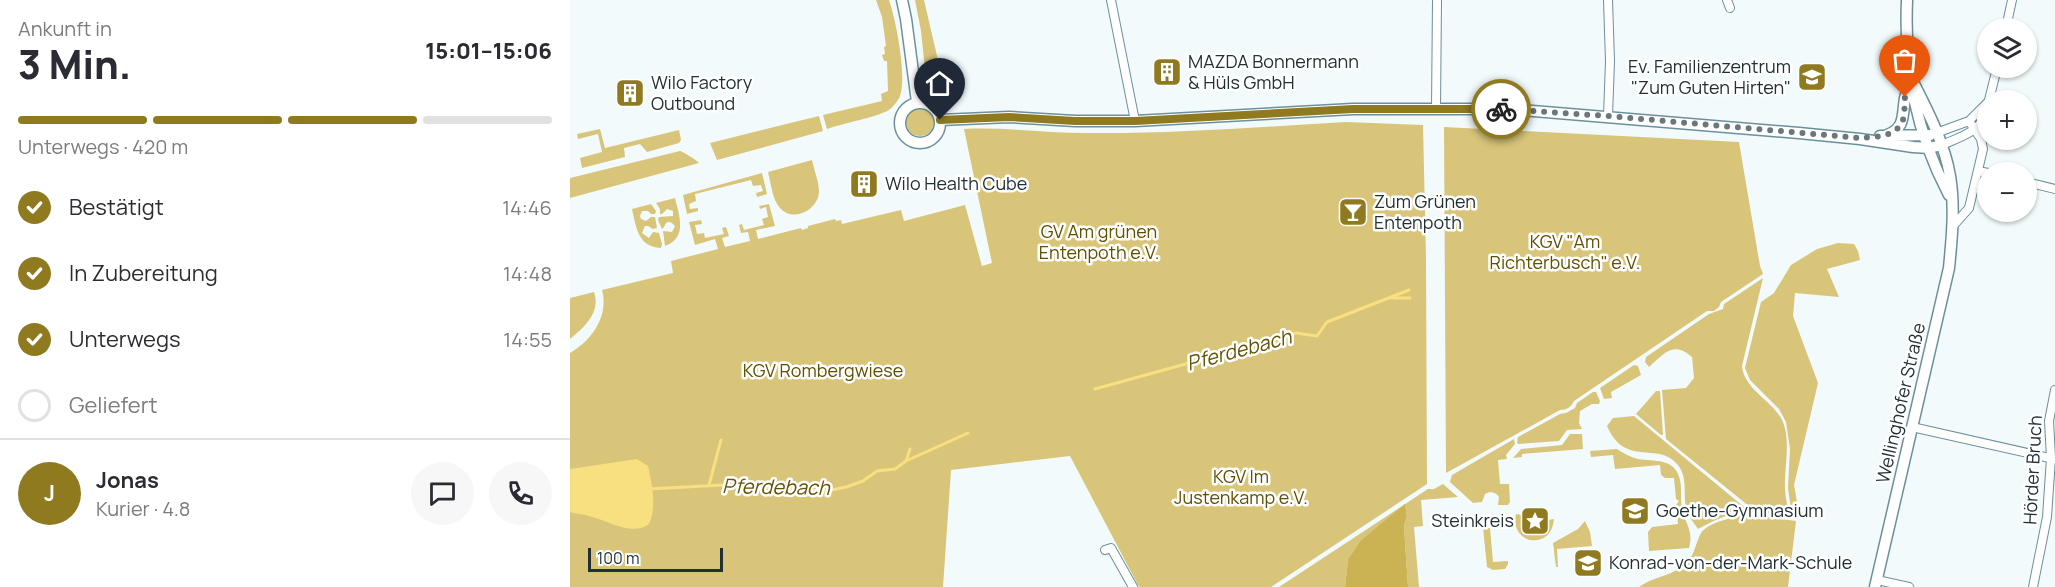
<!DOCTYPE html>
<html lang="de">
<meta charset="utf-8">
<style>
:root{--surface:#fff;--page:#f7f7f7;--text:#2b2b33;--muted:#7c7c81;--line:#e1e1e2;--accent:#8f7a20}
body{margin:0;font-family:Manrope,sans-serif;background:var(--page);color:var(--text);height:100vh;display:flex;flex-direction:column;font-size:22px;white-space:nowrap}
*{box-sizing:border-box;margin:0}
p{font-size:20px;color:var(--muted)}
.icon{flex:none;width:33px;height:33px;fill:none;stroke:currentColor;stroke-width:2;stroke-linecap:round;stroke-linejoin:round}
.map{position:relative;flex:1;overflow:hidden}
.details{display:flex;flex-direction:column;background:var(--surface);width:570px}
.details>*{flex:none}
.fabs{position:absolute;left:1407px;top:18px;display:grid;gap:12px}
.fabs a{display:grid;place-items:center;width:60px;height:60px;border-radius:50%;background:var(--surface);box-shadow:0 2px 4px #0004;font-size:30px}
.scale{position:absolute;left:18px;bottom:15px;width:135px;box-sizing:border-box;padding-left:6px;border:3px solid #213035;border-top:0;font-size:16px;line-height:21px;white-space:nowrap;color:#213035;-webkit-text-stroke:4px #fff;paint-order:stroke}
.pin{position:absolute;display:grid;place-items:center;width:51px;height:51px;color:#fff;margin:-62px -26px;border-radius:50% 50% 50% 0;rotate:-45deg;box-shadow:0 0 6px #0007}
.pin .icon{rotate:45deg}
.courier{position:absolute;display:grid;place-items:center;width:60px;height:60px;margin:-30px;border:4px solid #8f7a20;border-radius:50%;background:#fff;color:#222;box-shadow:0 2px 8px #0007}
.head em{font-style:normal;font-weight:800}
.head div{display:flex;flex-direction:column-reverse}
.head{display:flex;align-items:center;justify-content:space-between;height:102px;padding:0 18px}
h1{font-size:39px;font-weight:800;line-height:45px}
.bar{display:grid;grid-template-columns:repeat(4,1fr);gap:9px 6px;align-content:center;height:72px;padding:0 18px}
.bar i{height:8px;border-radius:4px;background:var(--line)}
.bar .selected{background:var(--accent)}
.bar p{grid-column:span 4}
.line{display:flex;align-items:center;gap:15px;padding:0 18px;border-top:2px solid var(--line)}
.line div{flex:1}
.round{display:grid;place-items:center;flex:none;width:63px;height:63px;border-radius:32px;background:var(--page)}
ol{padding:0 18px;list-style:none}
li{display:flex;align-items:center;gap:18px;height:66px}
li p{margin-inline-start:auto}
li .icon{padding:6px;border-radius:50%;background:var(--accent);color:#fff;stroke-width:4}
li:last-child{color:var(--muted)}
li i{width:33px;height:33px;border:3px solid var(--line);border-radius:50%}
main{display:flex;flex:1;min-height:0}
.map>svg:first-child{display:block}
</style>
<main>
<section class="details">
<div class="head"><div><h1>3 Min.</h1><p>Ankunft in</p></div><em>15:01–15:06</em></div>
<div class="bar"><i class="selected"></i><i class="selected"></i><i class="selected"></i><i></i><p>Unterwegs · 420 m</p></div>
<ol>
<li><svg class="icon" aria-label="check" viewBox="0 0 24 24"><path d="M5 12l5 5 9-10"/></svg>Bestätigt<p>14:46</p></li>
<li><svg class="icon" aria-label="check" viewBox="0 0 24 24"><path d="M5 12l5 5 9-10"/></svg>In Zubereitung<p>14:48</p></li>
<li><svg class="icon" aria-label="check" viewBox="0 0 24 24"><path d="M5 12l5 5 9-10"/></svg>Unterwegs<p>14:55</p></li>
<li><i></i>Geliefert</li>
</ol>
<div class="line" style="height:108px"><b class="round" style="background:var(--accent);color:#fff">J</b><div><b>Jonas</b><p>Kurier · 4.8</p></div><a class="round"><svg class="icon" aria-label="chat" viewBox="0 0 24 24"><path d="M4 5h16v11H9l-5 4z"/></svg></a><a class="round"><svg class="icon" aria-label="phone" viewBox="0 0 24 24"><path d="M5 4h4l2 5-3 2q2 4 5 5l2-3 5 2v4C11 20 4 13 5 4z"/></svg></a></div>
</section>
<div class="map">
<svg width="1485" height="587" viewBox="0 0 1485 587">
<rect width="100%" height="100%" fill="#f2fafc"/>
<path fill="#d8c57a" d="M306 0H319C326 20 337 76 330 96 328 101 323 107 319 110 305 118 273 123 257 129L253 115 312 101 311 94 318 91 317 61H314L312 55 315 54 314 47 316 46 312 17Z
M345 0H354L371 73 355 69 351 31Z
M336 122a14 14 0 1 1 28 0a14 14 0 1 1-28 0Z
M249 116 253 131 147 160 140 143Z
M776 122 853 125 856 258 857 484 701 587H569L500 456 381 470 373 587H0V353C22 340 39 316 32 290L103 273 101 261 148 249 145 239 125 245 119 222 131 220 132 224 125 225 127 234 134 233 135 238 154 234 152 228 156 227 159 236 152 238 155 247 180 241 178 232 171 233 169 225 172 224 174 230 194 225 192 219 198 217 196 207 190 209 189 206 199 204 205 226 186 230 188 239 231 228 232 230 238 228V226L265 219 266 221 271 220 272 224 331 210 334 221 395 205 412 266 422 263 394 129C435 127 475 133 516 133 603 134 689 127 776 122Z
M874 127 1169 142 1190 266 1193 274 1151 302 1149 307 1144 311H1137L1004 401C1001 407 997 410 990 410L876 473Z
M30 129 35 148 109 130 111 140 109 143 77 152 70 144 54 148 55 157 12 168 10 158 32 152 28 134 8 139 7 134Z
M110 151C112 151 128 161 129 163L0 198V178Z
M242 160C244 170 249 182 249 192 248 210 223 223 210 208 202 199 201 183 198 172Z
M192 173 197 194 187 197 186 193 193 191 191 185 183 186 181 180 125 194 126 201 119 204 120 209 128 208V211L117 214 113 195Z
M105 198C109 215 118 238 95 246L93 231 102 232 105 226 102 223C94 219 96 227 92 229L88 220 89 217 103 216V211L97 209 92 214H90V209L86 203Z
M81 204 86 211 85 214H81L78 211H72L70 216 71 219 76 221 81 217H85L87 228 83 229 78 226H75L72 233 79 238 83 232 89 233 92 244 91 248C68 247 66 227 62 209Z
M1268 243 1284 244 1288 251 1290 260 1257 269 1269 297 1225 293 1223 316 1248 383 1224 485 1228 507 1227 518 1222 517 1218 488 1220 449 1216 422 1209 409 1180 380 1175 368 1191 302 1204 293 1221 265 1247 249Z
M1193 278 1172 366C1174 390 1204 401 1213 422 1221 443 1214 467 1215 488 1215 498 1218 507 1220 516L1185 511 1096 439 1092 390 1116 388 1124 378 1122 357C1104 341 1095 352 1079 367L1075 362 1076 357 1139 314 1153 309 1154 304Z
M24 292C31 312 15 327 0 339V298Z
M1064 365 1068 366 1071 375 1041 392 1042 398 1034 399 1030 388Z
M1086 391H1090L1093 435H1091L1066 414Z
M1023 392H1026L1030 401 1029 404H1022L1010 411 1009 423 1012 429 997 430 989 441 948 444 947 442 948 437 990 414 996 413 1005 408 1007 403Z
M1064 416 1179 511V512C1160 512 1145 520 1128 529 1125 524 1120 519 1118 514 1111 497 1120 479 1107 464 1088 441 1055 468 1037 426L1043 418Z
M1000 434H1012L1013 449 952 454V457L943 458 951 449 992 445Z
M944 439 945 444 936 455 937 459 928 460 930 484H939L940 502 938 505H928L929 497C926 492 920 491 915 494L912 502 903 503 880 482 882 475Z
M1047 449C1053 453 1060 457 1068 459 1084 462 1105 457 1110 480 1112 489 1110 498 1112 508 1115 524 1124 530 1119 548L1079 551 1078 532 1082 527 1108 524 1106 505 1109 501 1106 499 1104 478H1095L1091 475 1090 465 1045 469 1043 455 1021 457 1020 451Z
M873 484 888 497 851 500 853 526 844 527 849 587H838L834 526 837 516 835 505 790 541 778 559 775 587H709L858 489H864Z
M946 514 953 515V528L960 533 972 532 977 526 978 520 984 519C982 551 939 545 946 514Z
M1181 515 1226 521 1218 587H1069C1081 578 1099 576 1112 567 1124 558 1124 548 1130 535 1135 522 1168 516 1181 515Z
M1015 521 1020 532 1022 546 987 549 988 567H986L983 543 1008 529Z
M913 528H920L923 562 938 561V564L935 569 923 570 917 567Z"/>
<path fill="#cbb353" d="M835 504 837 516 834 526 838 587H775L778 559 790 541Z"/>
<path fill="#f8df80" d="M67 459 78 466C82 483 87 508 79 524 62 537 37 520 19 516 13 514 6 514 0 512V469Z"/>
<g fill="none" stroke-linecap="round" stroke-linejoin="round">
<path stroke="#f8df80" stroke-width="3" d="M822 298H840
M525 389 648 355H662L668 350 726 333 747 336 757 322 839 290
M336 461 340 449
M139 485 151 440
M78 489 153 485 257 491 276 487 293 481 307 471 325 469 336 461 398 433"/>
<g stroke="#6c909a" stroke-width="10">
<path id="street" d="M541 0 565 121
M1157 0 1160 8
M1436 28 1442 0
M1419 100 1427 68
M866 109 867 0
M1038 116 1040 61 1038 0
M1366 133 1399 121 1418 102
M1372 145C1392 136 1410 132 1418 110
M1408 171 1418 173
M1456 182 1485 189
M1383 226 1399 208 1413 149 1411 139 1399 121
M1342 427 1484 459
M535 550 541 548 563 587
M1307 580 1339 587
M1463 587 1477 517 1481 458 1479 421 1485 390"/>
</g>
<g stroke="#6c909a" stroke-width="13">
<path id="secondary" d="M332 0 336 19 347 102
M1337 0C1334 71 1346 132 1379 195
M330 123a20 20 0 1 1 40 0a20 20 0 1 1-40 0Z
M370 120 439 117 505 121H565L783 109H939L1229 133 1290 139 1343 147 1359 148 1372 145
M1317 135C1336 128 1332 114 1335 98 1336 94 1338 89 1339 84
M1310 136 1360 135
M1305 587 1379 268C1382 238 1385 206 1380 176 1375 144 1356 107 1341 78"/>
</g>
<use href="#street" stroke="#fff" stroke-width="8"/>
<use href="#secondary" stroke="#fff" stroke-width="10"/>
</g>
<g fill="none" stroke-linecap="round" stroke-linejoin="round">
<path stroke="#6a777b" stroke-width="6" stroke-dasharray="0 10.8" d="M931 109 1038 116 1290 138C1307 137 1330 137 1334 116 1335 110 1334 103 1335 97"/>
<path stroke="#8f7a20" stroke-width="8" d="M370 120 439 117 505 121H565L783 109H931"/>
</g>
<defs>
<g id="building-square" transform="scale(1.5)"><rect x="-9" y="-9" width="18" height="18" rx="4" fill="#8f7a20" stroke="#fff"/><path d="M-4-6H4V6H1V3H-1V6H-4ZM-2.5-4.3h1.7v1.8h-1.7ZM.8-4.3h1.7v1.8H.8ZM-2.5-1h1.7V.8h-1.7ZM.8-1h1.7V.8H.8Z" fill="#fff"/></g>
<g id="school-square" transform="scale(1.5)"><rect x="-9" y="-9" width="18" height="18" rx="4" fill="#8f7a20" stroke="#fff"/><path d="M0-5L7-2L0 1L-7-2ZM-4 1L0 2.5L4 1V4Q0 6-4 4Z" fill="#fff"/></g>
<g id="bar-square" transform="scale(1.5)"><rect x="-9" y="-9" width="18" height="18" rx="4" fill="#8f7a20" stroke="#fff"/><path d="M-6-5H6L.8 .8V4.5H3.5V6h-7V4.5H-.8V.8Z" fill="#fff"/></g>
<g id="sight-square" transform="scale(1.5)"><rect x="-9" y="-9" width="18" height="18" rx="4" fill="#8f7a20" stroke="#fff"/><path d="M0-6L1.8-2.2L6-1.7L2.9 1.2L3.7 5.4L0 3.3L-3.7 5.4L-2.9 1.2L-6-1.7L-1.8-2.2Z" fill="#fff"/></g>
</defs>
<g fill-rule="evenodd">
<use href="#building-square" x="597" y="72"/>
<use href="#school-square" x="1242" y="77"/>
<use href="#building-square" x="60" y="93"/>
<use href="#building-square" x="294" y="184"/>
<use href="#bar-square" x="783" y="212"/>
<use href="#school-square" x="1065" y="511"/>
<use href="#sight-square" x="965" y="521"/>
<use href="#school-square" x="1018" y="563"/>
</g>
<g text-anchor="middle" stroke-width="5" stroke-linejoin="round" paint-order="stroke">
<g font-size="18" fill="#213035" stroke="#fff" text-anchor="start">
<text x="618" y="68">MAZDA Bonnermann<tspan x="618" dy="21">&amp; Hüls GmbH</tspan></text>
<text x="1221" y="73" text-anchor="end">Ev. Familienzentrum<tspan x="1221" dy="21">"Zum Guten Hirten"</tspan></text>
<text x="81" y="89">Wilo Factory<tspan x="81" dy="21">Outbound</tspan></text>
<text x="315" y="190">Wilo Health Cube</text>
<text x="804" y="208">Zum Grünen<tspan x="804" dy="21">Entenpoth</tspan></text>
<text x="1086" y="517">Goethe-Gymnasium</text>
<text x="944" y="527" text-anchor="end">Steinkreis</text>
<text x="1039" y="569">Konrad-von-der-Mark-Schule</text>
</g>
<g font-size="18" fill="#605000" stroke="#fff">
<text x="529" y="238">GV Am grünen<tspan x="529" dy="21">Entenpoth e.V.</tspan></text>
<text x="995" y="248">KGV "Am<tspan x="995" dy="21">Richterbusch" e.V.</tspan></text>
<text x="253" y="377">KGV Rombergwiese</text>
<text x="671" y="483">KGV Im<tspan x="671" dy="21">Justenkamp e.V.</tspan></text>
</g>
<g font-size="18" fill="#213035" stroke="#fff">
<text transform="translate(1331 403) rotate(-77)" y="6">Wellinghofer Straße</text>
<text transform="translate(1463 470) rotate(-87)" y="6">Hörder Bruch</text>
</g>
<g font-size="20" font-style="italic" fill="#645305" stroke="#fff">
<text transform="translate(669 350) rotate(-15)" y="7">Pferdebach</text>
<text transform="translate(206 487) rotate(1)" y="7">Pferdebach</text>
</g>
</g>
</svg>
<div class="fabs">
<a><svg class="icon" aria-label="layers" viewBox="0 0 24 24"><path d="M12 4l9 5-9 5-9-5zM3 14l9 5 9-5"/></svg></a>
<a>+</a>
<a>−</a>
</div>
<div class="scale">100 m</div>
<div class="pin" style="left:1335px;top:97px;background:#ea580c"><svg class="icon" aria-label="bag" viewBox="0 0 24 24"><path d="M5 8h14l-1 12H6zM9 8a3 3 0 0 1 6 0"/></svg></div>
<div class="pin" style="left:370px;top:120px;background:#1f2937"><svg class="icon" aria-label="home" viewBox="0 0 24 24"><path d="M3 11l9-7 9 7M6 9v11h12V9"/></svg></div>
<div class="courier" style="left:931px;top:109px"><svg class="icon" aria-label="bike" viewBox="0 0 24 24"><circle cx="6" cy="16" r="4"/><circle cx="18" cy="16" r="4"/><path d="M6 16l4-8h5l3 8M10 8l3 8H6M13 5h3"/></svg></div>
</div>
</main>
